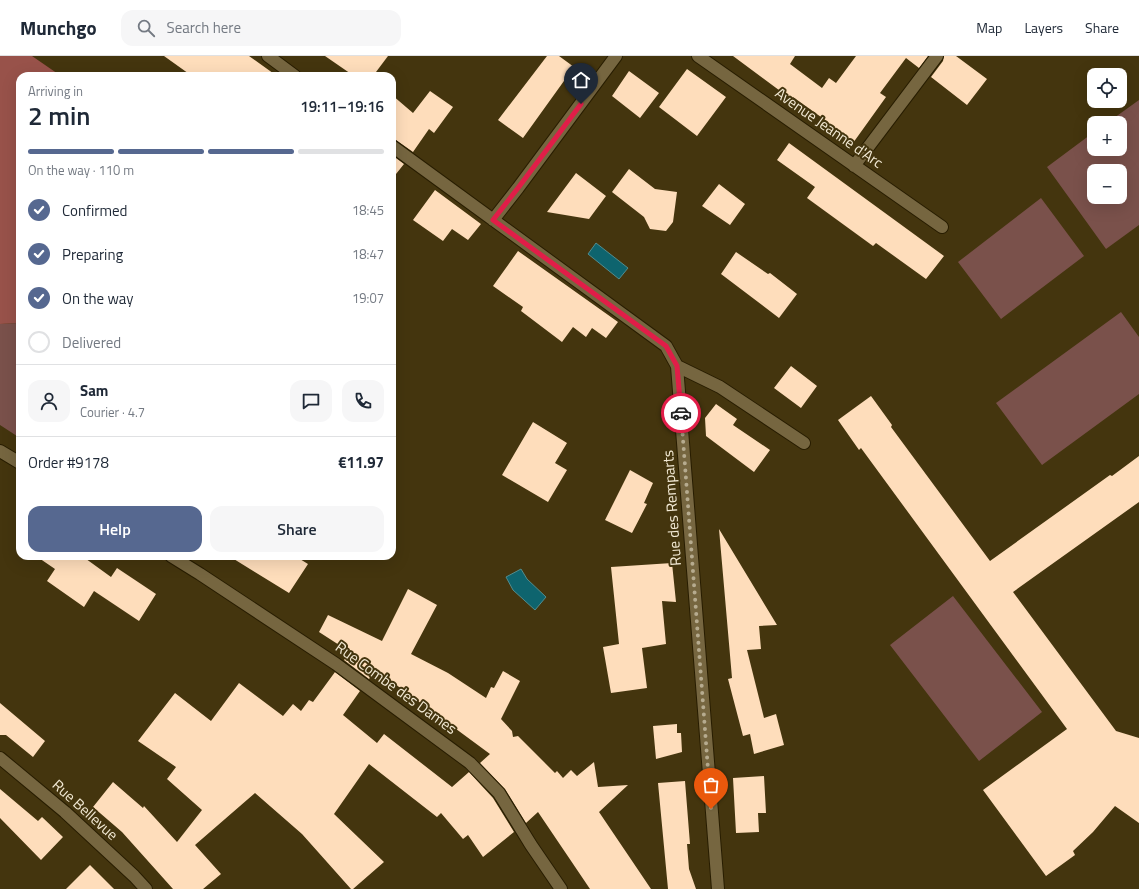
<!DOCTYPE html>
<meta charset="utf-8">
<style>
:root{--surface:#fff;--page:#f6f6f7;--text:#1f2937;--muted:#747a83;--line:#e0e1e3;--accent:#566890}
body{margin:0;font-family:"Titillium Web",sans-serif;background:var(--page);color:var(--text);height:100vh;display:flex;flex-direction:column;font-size:15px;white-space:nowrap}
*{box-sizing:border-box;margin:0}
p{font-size:13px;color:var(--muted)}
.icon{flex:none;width:22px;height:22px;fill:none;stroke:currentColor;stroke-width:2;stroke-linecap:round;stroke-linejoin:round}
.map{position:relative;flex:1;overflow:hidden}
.sheet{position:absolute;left:16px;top:16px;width:380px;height:488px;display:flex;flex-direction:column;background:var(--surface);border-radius:12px;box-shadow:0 4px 16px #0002}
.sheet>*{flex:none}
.controls{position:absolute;left:1087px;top:12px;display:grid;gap:8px}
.controls a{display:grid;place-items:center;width:40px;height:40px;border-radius:8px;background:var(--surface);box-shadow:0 4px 16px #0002;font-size:20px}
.pin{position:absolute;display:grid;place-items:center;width:34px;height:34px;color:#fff;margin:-41px -17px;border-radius:50% 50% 50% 0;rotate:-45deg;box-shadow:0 0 4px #0007}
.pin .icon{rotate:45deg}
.courier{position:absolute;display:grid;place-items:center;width:40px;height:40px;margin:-20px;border:3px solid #e11d48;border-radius:50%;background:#fff;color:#222;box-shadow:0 1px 5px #0007}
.headline em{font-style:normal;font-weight:600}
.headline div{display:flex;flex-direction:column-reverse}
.headline{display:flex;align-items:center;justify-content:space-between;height:68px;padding:0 12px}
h1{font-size:26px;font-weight:600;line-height:30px}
.bar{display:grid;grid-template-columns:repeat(4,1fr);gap:6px 4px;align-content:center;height:48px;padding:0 12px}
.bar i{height:5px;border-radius:3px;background:var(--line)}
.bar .on{background:var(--accent)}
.bar p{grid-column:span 4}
.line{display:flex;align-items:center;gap:10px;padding:0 12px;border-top:1px solid var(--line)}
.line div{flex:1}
.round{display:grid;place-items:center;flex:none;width:42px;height:42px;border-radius:12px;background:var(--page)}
ol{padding:0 12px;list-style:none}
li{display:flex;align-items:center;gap:12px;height:44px}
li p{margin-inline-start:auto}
li .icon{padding:4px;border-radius:50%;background:var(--accent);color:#fff;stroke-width:4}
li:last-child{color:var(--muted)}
li i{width:22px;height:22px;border:2px solid var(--line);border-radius:50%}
.action{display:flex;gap:8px;margin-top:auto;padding:8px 12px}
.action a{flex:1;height:46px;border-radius:12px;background:var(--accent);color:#fff;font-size:16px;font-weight:600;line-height:46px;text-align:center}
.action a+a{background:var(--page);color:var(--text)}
header{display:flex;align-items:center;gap:24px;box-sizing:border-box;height:56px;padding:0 20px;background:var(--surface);border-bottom:1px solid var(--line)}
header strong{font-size:19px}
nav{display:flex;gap:22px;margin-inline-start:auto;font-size:14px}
.search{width:280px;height:36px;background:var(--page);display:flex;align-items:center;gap:10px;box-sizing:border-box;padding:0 14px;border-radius:12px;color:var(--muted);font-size:15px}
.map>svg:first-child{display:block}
</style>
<header>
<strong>Munchgo</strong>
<div class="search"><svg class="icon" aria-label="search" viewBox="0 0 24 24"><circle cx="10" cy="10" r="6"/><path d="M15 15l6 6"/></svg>Search here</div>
<nav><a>Map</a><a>Layers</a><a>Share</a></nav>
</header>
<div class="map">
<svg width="1139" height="833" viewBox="0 0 1139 833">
<rect width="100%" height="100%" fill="#44350e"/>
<path fill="#7a514b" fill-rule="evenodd" d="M1139 44V169L1106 193 1047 111 1094 76V93H1120V67H1107ZM1094 115H1120V141H1094Z
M1041 142 1084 200 1001 263 958 206Z
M1121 256 1139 281V338L1042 409 996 347Z
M20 267V382L0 369V268Z
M953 540 1042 656 979 705 890 589Z"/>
<path fill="#98524a" d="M0 0H32L61 20H20V267L0 268Z"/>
<path fill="#0e646e" stroke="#538c8d" d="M596 187 628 212 619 223 588 198Z
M521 513 527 523 546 541 535 554 513 534 506 521Z"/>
<path fill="#feddbb" d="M164 0H249L277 20H192Z
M325 0H388L373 20H354Z
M547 0H559L574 11 523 82 498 64Z
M733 0H795L790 8 822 32 829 22 836 27 856 0H928L919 12 906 2 880 37 886 41 853 87 827 68 828 66 793 41 791 43Z
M944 0H956L987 23 967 49 931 21 943 5Z
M687 13 726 41 697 80 659 51Z
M629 15 659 37 640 62 612 40Z
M430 35 453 51 434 77 429 73 413 96 396 84 392 83V39L413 57Z
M789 87 944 200 926 223 876 187 873 190 807 142 815 131 777 104Z
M392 99 404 108 392 123Z
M629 113 655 133 677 136 673 166 666 175 650 173 644 161 612 136Z
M576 117 606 140 589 163 547 156Z
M719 128 745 148 730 169 702 150Z
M435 134 481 168 468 184 452 173 443 185 413 164Z
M518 195 618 266 606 282 592 272 586 281 573 271 562 286 521 255 523 251 493 230Z
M736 196 768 218 770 217 797 238 779 262 721 218Z
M791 310 817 330 801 352 774 332Z
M871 340 892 369 891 371 990 505 1110 419 1112 420 1139 400V446L1013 536 1116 675 1139 682V767L1115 750 1093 776 1073 795 1075 799 1046 820 983 734 1067 673 861 392 859 394 838 364Z
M716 348 737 363 733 369 770 394 754 416 706 380 705 362Z
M533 366 567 387 555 407 567 414 548 446 502 419Z
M630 414 653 427 644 447 647 448 632 477 605 464Z
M719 473 777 569 759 570 761 593 747 594 764 662 776 658 784 689 754 698 750 678 743 680 728 623 732 622Z
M36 500H82L111 521 117 512 156 538 139 565 94 535 84 551 47 525 55 513Z
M229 500H295L308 508 289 537Z
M672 507 676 546 662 545 666 588 642 592 647 632 611 637 603 591 619 588 611 511Z
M408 533 437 549 411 598 448 617 486 642 491 631 494 632 503 615 520 625 501 663 512 675 513 681 518 680 555 717 557 715 563 722 571 714 577 720 594 706 598 731 628 729 599 756 651 833H590L538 756 526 767 505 733 480 707 490 698 376 614 369 623 344 604 350 596 319 576 328 559 382 585Z
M335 616 360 635 343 659 377 687 384 678 452 731 469 716 493 742 514 776 483 801 468 779 463 783 441 757 437 761 369 708 334 758 384 806 353 833H351L302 778 255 737 195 789 221 818 203 833H173L122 776 93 751 113 726 143 752 144 750 177 786 202 754 167 723 176 711 138 685 175 637 211 665 239 627 283 660 293 648 301 655 309 644 313 646Z
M0 647 45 685 33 701 6 679H0Z
M677 668V677H681L682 696 656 703 653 670Z
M764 720 766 757H758L759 776 736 777 733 722Z
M685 725 690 788H687L689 813 696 833H668L658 727Z
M0 733 38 765 42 761 63 781 41 804 0 762Z
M90 809 114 833H66Z"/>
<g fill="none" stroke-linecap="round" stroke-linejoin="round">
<g stroke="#281d01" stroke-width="14">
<path id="minor" d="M268 0 295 20
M698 0 942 171
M392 90 666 290 677 310 718 833
M854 110 937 0
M493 164 518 132 616 0
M677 310 720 331 804 387
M0 395 20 407
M171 500 200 518 336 608 470 707 499 737 531 789 561 833
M0 702 65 756 134 820 146 833"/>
</g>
<use href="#minor" stroke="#766640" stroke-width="12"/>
</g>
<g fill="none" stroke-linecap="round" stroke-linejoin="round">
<path stroke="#b6ab8f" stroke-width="4" stroke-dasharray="0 7.2" d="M681 357 711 753"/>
<path stroke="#e11d48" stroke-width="5" d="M581 48 518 132 493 164 666 290 677 310 681 357"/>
</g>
<g text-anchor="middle" stroke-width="4" stroke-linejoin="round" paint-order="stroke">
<g font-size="15" fill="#f3ead5" stroke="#44350e">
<text transform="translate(829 72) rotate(35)" y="5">Avenue Jeanne d'Arc</text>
<text transform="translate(672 452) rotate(-94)" y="5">Rue des Remparts</text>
<text transform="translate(396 632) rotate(36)" y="5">Rue Combe des Dames</text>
<text transform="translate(85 754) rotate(42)" y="5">Rue Bellevue</text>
</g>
</g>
</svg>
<div class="controls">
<a><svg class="icon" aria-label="locate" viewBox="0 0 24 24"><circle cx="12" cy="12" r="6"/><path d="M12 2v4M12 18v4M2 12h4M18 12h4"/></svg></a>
<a>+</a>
<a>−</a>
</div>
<div class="pin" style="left:711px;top:753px;background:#ea580c"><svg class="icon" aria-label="bag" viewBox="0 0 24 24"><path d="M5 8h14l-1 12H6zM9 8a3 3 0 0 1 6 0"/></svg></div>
<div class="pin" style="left:581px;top:48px;background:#1f2937"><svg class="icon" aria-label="home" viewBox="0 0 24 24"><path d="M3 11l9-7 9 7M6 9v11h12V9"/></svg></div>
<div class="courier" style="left:681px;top:357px"><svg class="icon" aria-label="car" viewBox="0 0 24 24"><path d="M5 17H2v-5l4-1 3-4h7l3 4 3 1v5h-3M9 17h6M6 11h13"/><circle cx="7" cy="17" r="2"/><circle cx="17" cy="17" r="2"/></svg></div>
<section class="sheet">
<div class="headline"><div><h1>2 min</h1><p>Arriving in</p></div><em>19:11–19:16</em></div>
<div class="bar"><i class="on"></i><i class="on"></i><i class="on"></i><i></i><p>On the way · 110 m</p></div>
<ol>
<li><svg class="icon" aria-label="check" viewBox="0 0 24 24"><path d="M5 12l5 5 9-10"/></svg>Confirmed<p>18:45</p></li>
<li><svg class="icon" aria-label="check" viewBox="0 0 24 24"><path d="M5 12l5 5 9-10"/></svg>Preparing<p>18:47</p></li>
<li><svg class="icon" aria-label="check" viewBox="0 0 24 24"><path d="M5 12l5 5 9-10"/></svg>On the way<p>19:07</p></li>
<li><i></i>Delivered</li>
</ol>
<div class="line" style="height:72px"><a class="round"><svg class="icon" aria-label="person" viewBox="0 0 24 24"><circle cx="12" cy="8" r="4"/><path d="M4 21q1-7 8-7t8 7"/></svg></a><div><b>Sam</b><p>Courier · 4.7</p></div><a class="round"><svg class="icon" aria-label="chat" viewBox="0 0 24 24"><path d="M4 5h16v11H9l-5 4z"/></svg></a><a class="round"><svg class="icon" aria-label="phone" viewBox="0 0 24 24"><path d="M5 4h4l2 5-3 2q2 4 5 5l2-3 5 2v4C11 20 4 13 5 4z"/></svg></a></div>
<div class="line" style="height:52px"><div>Order #9178</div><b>€11.97</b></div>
<div class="action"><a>Help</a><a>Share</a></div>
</section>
</div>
